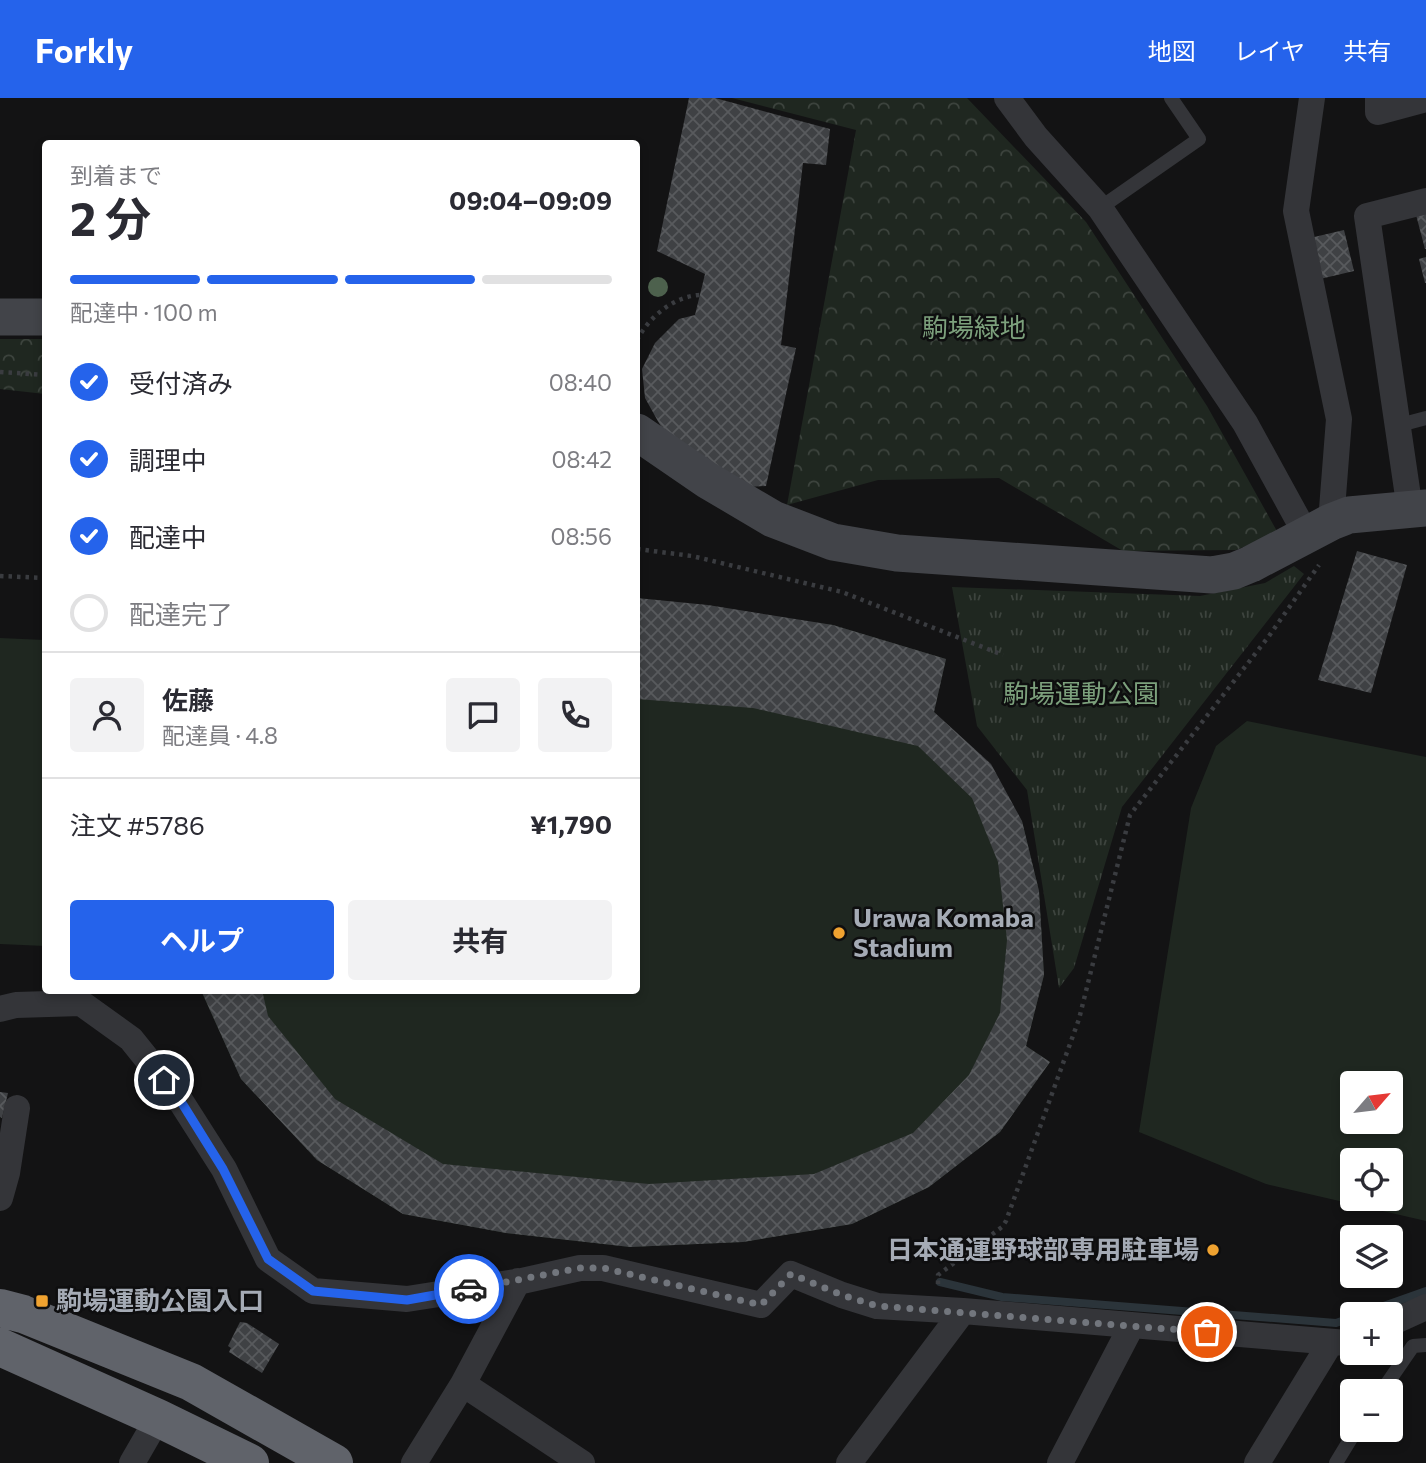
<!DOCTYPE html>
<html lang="ja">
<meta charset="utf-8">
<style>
:root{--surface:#fff;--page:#f2f2f3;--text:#2b2b33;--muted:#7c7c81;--line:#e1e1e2;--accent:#2563eb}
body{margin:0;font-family:Commissioner,"Noto Sans JP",sans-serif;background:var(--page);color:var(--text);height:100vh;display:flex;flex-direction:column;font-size:26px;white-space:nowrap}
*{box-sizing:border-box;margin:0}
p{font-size:23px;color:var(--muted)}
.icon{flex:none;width:38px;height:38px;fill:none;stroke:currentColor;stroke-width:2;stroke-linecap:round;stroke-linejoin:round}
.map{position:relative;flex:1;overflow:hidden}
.drawer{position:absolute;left:42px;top:42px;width:598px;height:854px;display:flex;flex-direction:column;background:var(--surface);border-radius:7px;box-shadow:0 4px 10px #0003}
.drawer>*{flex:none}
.needle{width:46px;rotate:62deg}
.tools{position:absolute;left:1340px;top:973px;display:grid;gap:14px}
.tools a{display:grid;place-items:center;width:63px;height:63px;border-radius:7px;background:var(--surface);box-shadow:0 4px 10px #0003;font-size:35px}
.pin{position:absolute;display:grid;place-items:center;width:60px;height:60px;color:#fff;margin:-30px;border:4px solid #fff;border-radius:50%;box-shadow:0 2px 7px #0007}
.courier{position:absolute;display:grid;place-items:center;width:70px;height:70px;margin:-35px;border:5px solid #2563eb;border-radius:50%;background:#fff;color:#222;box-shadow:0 2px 9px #0007}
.summary em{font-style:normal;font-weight:700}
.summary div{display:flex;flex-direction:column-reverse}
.summary{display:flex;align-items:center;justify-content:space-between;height:119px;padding:0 28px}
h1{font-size:46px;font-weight:700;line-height:52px}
.bar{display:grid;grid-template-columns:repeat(4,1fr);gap:10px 7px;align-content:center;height:84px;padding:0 28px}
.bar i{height:9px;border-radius:5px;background:var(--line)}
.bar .current{background:var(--accent)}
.bar p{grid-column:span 4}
.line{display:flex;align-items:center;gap:18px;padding:0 28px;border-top:2px solid var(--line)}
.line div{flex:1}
.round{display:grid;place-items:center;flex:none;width:74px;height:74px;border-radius:7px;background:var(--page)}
ol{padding:0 28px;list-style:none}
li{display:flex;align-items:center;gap:21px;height:77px}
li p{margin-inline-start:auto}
li .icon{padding:7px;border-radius:50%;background:var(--accent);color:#fff;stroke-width:4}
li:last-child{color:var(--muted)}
li i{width:38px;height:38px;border:4px solid var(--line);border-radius:50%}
.cta{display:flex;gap:14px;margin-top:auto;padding:14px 28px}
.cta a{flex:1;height:80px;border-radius:7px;background:var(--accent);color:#fff;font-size:28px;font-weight:700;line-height:80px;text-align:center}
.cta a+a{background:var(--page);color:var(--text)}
header{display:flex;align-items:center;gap:42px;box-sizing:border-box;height:98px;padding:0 35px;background:var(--accent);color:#fff}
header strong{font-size:33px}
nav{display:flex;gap:38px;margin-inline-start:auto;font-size:24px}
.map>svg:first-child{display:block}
</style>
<header>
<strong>Forkly</strong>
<nav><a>地図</a><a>レイヤ</a><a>共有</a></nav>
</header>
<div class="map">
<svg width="1426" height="1365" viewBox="0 0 1426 1365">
<defs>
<pattern id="forest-crowns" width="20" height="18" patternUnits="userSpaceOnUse" patternTransform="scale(1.75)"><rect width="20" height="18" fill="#1f2720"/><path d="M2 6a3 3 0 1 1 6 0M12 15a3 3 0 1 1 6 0" fill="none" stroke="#3d443e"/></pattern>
<pattern id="park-tufts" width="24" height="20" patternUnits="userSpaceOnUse" patternTransform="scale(1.75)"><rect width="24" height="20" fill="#1f2720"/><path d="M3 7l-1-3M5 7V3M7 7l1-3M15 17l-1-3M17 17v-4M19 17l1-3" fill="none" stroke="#3d443e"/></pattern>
<pattern id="building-cross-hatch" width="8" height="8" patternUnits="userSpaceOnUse" patternTransform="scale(1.75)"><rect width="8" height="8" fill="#3f4144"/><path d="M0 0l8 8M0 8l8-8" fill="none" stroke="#585a5d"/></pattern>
</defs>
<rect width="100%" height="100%" fill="#131314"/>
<path fill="#1f2720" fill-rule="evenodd" d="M637 500 833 527 946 561 934 614 1022 723 1039 793 1044 877 1026 948 1050 964 1000 1034 929 1089 852 1126 743 1144 630 1149 506 1135 403 1116 317 1062 241 981 201 893 637 892Z
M0 540 45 542V848L0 846Z
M1247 623 1426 659V1123L1266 1086 1139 1034 1191 710 1216 648ZM1391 985V1024H1353V985ZM1391 1062V1101H1353V1062Z"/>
<path fill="url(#forest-crowns)" d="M732 0H967L1086 124 1207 308 1278 435 1236 452 1123 453 999 380 878 382 787 407 856 32Z
M0 241H45V296L0 291Z"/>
<path fill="url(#park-tufts)" d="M1294 468 1304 476 1122 709 1074 870 1059 890 1027 692 977 628 952 489 1200 498 1265 485Z"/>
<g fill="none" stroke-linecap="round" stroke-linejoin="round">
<path stroke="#2b343a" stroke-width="8" d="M940 1184 1002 1199 1336 1225 1353 1219
M1361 1216 1426 1193"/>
</g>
<path fill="url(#building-cross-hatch)" d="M689 0H715L830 31 826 67 803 65 781 247 796 250 766 388 749 389 664 334 645 300 642 271 655 245 679 221 695 217 705 176 657 153Z
M1426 110V151H1425L1415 113Z
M1344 132 1354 173 1320 181 1310 140Z
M1426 159V185H1425L1419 161Z
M1357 453 1407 467 1371 595 1318 582Z
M637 500 708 507 833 527 946 561 934 614 991 666 1022 723 1039 793 1044 877 1026 948 1050 964 1000 1034 929 1089 852 1126 743 1144 630 1149 506 1135 403 1116 317 1062 241 981 201 892H262L268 918 335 1001 443 1066 649 1086 814 1076 913 1035 969 977 1000 915 1007 842 998 764 972 700 918 648 753 610 637 601Z
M0 994 8 995 2 1020 0 1019Z
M240 1224 247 1225 279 1246 262 1275 229 1254 231 1250 228 1248Z"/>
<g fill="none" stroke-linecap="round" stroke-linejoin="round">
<path stroke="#3a3c40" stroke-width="4.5" stroke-dasharray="3.5 5" stroke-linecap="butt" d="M637 242C649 219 674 198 700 197
M0 274 46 277
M637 451 692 458 842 494 1003 557
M0 478 46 480
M938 1186V1177L1002 1129 1006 1123 1079 921 1130 717 1269 538 1319 467"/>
<path stroke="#343539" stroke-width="14" d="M1100 110 1199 41 1171 0
M1396 328 1426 320
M1382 1293 1413 1248 1426 1247
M1336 1365 1356 1332"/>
<path stroke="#343539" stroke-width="26" d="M1007 0 1036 39 1100 110 1245 325 1307 438
M1312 0 1296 113 1339 321 1331 424
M1378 0V14L1426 1
M1410 412 1367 118 1426 103
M0 911 16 907 81 905 131 941 180 1002 224 1071 268 1161 313 1193 407 1201 522 1183 580 1170H603L761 1207 791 1176 842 1197 877 1208 963 1213
M0 1100 7 1075 17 1010
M1391 1225 1426 1209
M463 1286 582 1365
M132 1365 158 1320
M414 1365 463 1286 518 1183
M849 1365 963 1213 1347 1245 1353 1243
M1060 1365 1132 1227
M1257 1365 1331 1244"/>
<path stroke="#424449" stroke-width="37" d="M0 219H46
M637 334 707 382 773 421 833 444 897 455 1212 477 1234 473 1251 466 1331 424 1349 417 1426 410"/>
<path stroke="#60636a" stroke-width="38" d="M0 1210 23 1216 191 1284 334 1365
M0 1249 158 1320 250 1365"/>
</g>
<circle fill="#4d614d" cx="658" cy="189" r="10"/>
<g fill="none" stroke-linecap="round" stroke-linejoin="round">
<path stroke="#72767d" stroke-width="7" stroke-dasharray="0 12.6" d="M469 1191 580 1170H603L761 1207 791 1176 842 1197 877 1208 1207 1234"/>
<path stroke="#2563eb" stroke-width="9" d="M164 982 180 1002 223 1071 268 1161 313 1193 407 1202 469 1191"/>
</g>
<g fill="#efa230" stroke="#0e0e0f" stroke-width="2.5">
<circle cx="839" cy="835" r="7"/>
<circle cx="1213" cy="1152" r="7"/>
<rect x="35" y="1196" width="14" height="14" rx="3.5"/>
</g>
<g text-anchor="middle" stroke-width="5" stroke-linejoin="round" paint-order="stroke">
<g font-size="26" fill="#7ca07c" stroke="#0e0e0f">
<text x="974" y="239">駒場緑地</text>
<text x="1081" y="605">駒場運動公園</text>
</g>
<g font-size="26" font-weight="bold" fill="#a5abb5" stroke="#0e0e0f" text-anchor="start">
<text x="853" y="829">Urawa Komaba<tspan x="853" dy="30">Stadium</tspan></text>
<text x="1199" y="1161" text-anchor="end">日本通運野球部専用駐車場</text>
<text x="56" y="1212">駒場運動公園入口</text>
</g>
</g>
</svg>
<div class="tools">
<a><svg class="needle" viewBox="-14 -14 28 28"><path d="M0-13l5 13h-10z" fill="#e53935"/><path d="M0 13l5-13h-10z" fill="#7c7c81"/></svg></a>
<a><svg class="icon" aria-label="locate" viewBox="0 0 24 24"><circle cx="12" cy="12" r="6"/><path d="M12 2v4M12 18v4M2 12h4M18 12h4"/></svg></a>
<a><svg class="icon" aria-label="layers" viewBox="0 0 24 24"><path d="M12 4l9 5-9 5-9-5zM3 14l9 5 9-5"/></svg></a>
<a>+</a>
<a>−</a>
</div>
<div class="pin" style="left:1207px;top:1234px;background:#ea580c"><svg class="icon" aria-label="bag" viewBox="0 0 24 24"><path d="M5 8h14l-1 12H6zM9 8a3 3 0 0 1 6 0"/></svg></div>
<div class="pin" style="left:164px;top:982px;background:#1f2937"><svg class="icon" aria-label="home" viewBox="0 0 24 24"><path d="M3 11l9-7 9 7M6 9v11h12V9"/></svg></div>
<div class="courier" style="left:469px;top:1191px"><svg class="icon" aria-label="car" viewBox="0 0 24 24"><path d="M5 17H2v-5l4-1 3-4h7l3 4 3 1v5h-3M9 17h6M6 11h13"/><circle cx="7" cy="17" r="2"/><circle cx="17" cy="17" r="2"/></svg></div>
<section class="drawer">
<div class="summary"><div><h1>2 分</h1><p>到着まで</p></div><em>09:04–09:09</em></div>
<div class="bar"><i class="current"></i><i class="current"></i><i class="current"></i><i></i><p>配達中 · 100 m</p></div>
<ol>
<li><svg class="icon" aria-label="check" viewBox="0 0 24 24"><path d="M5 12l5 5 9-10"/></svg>受付済み<p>08:40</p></li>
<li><svg class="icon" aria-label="check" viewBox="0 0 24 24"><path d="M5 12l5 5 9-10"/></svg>調理中<p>08:42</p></li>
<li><svg class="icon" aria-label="check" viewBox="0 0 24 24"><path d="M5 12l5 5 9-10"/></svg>配達中<p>08:56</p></li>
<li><i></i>配達完了</li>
</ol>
<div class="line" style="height:126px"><a class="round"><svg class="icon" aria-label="person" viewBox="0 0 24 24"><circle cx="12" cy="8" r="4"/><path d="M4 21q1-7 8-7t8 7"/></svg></a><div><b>佐藤</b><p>配達員 · 4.8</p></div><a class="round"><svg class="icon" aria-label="chat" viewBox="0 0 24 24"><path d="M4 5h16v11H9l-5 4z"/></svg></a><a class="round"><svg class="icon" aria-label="phone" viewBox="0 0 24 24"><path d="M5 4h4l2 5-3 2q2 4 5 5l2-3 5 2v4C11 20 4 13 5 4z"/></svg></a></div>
<div class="line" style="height:91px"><div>注文 #5786</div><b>¥1,790</b></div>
<div class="cta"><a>ヘルプ</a><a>共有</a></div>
</section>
</div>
